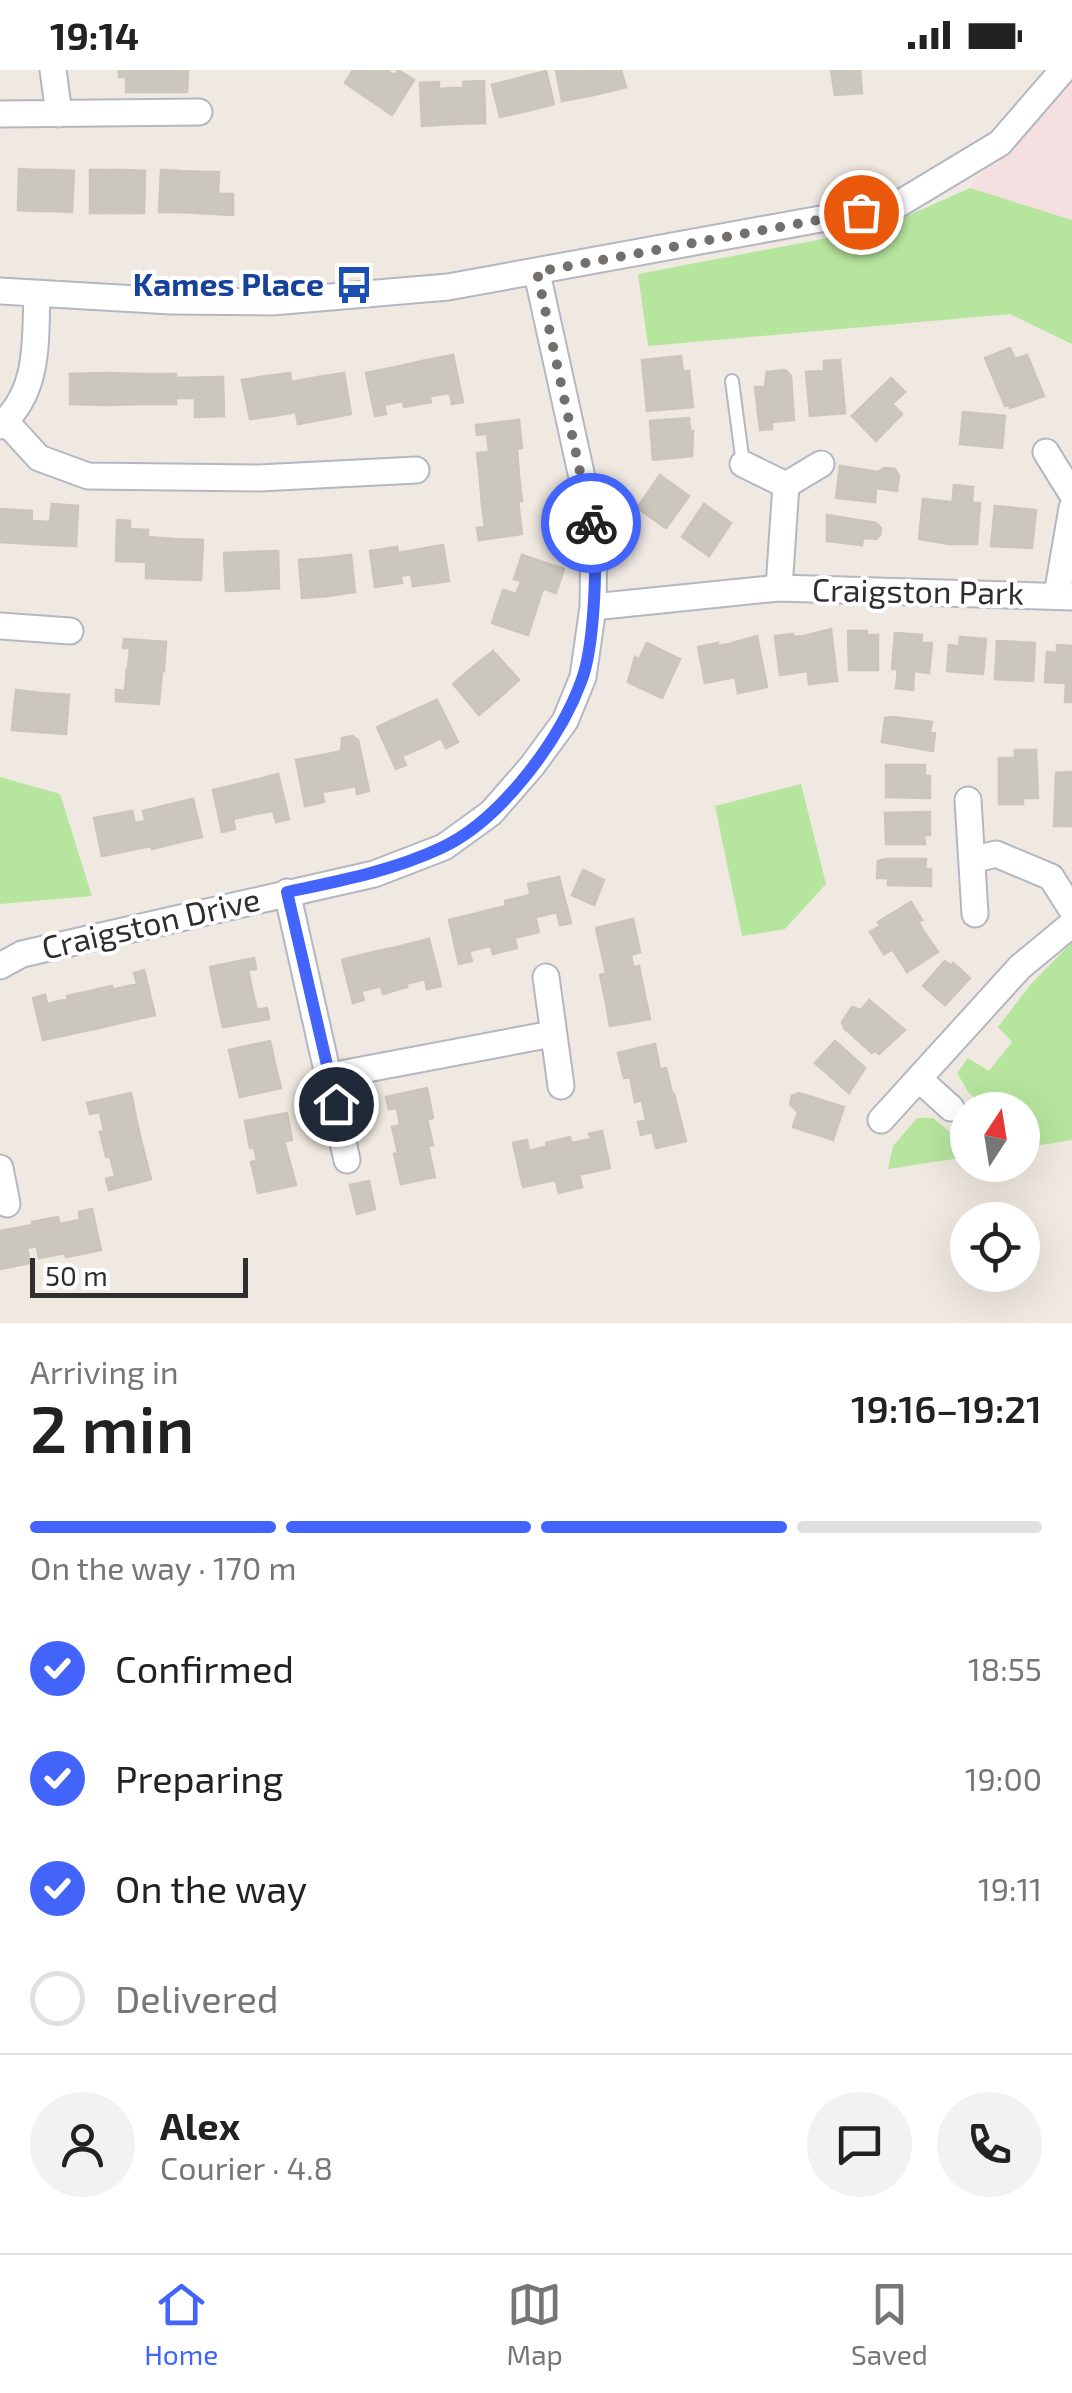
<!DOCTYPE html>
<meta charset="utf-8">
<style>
:root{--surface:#fff;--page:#f2f2f2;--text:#222;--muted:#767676;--line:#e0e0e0;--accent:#4264fb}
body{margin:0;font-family:"Exo 2",sans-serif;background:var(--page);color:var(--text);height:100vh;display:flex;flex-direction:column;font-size:38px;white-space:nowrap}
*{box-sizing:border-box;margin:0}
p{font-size:32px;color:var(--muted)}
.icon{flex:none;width:55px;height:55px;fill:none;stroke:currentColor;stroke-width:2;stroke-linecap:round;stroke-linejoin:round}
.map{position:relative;height:1253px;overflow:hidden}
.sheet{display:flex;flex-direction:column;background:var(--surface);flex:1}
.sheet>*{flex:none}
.needle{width:65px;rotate:12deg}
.buttons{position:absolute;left:950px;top:1022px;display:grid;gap:20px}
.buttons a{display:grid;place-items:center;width:90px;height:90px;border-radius:50%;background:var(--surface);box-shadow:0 10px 40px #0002;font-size:50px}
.scale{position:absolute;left:30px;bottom:25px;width:218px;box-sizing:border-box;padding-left:10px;border:5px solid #2e2e2e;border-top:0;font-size:28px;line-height:35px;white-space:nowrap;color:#2e2e2e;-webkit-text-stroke:8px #fff;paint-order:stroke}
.pin{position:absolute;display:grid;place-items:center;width:85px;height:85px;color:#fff;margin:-42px;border:5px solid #fff;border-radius:50%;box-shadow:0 2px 10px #0007}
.courier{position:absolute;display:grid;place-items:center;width:100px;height:100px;margin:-50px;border:8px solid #4264fb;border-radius:50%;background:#fff;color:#222;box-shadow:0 2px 12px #0007}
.head em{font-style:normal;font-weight:600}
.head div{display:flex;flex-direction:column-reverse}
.head{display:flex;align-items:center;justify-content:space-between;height:170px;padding:0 30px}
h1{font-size:65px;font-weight:600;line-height:75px}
.bar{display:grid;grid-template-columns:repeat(4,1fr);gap:15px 10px;align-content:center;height:120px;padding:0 30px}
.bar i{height:12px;border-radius:8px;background:var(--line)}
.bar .selected{background:var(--accent)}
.bar p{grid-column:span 4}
.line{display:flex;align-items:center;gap:25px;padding:0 30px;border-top:2px solid var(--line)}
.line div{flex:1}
.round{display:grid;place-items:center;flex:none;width:105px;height:105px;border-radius:52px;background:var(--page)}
ol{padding:0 30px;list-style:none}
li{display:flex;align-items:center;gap:30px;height:110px}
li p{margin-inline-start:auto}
li .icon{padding:10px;border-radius:50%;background:var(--accent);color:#fff;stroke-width:4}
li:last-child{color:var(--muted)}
li i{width:55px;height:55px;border:5px solid var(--line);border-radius:50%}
.status{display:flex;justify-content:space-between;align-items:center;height:70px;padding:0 50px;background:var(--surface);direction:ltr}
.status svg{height:28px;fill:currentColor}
.dock{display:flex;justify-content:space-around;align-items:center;height:140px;border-top:2px solid var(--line);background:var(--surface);font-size:28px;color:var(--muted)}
.dock a{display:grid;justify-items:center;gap:5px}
.dock .selected{color:var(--accent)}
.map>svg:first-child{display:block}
</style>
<div class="status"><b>19:14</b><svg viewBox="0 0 49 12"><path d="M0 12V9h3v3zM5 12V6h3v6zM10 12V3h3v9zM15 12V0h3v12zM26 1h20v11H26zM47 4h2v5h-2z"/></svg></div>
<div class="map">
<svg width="1072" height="1253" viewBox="0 0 1072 1253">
<rect width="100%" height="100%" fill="#efe9e1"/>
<path fill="#f5dfe0" d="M1063 0H1072V150L970 118Z"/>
<path fill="#b6e59e" d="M970 118 1072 150V274L1010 244 648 276 638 204 880 158Z
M0 707 60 724 92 826 0 834Z
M801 714 826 814 785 859 742 866 715 736Z
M1072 872V1070L1023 1078 1022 1040H987L969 1023 957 1003 968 988 989 1001 1012 972 998 957 1030 915Z
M917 1048H933L958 1069 967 1060V1087L888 1099 893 1076Z"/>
<path fill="#cbc7bf" stroke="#cbc5ba" stroke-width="2.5" d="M119 0H188L187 22H126V7H119Z
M353 0H386L367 28 345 13Z
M386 0 395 5 398 0 414 10 392 45 367 28Z
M556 0H588L594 25 562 31Z
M588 0H621L626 17 594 25Z
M831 0H860L862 23 835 25Z
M546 1 554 34 527 41 519 8Z
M519 8 527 41 500 47 492 15Z
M484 11 485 53 453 54 452 18H464L463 12Z
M439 12V19L452 18 453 54 422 56 420 13Z
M19 99 37 100 36 141 18 140Z
M37 100H57L55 141H36Z
M57 100 74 101 72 142 55 141Z
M90 100H108V143H90Z
M108 100H126V143H108Z
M126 100 145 101 144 143H126Z
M161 100 179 101 177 142H159Z
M179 101 200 102 198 143 177 142Z
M200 102H219L218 124H233V145L198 143Z
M1010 278 1015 289 1027 285 1044 326 1010 338 1009 335 1005 336 985 288Z
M453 285 463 332 452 334 450 323 430 326 422 291Z
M681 286 683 302 689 301 693 337 647 341 642 290Z
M840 290 845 343 810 346 806 302 824 301V291Z
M422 291 431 332 404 337 396 297Z
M396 297 403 331 384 335 386 344 375 346 366 303Z
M785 300 791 306 794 350 772 352V359L760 360 755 317H765L767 302Z
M106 303V335L70 334V304Z
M106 303 142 304V334L106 335Z
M290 303 296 342 273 346 267 306Z
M344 303 351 344 325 349 318 307Z
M142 304H176V334H142Z
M267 306 273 346 250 349 242 310Z
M223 307 224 346 195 347V328H177L176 308Z
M318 307 325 349 298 354 291 312Z
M891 308 905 322 892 334 902 344 876 371 852 346Z
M963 342 1005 346 1002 378 960 374Z
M689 348 690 361H693L692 386 653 390 650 351Z
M519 350 522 378 489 382 487 364 477 365 476 355Z
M517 379 519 406 480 410 477 383Z
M840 396 878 402 884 398 895 399 899 406 897 421 876 418 875 432 836 428Z
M660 405 689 426 666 458 637 438Z
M519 406 522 431 482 435 480 410Z
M954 415 973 417 972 433H980L977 474H949Z
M923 429 952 432 949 474 919 469Z
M518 431 522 464 479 470 477 458 485 457 482 435Z
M52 434 78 436 76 476 31 474 32 451 50 452Z
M704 434 731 453 709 486 682 467Z
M995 436 1036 440 1032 478 991 476Z
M0 439 32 441 31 474 0 472Z
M827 445 876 453 881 458 880 465 876 469 863 468 862 475 827 471Z
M117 450 130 451V459L148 460 147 492 116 491Z
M147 467 173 469 172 509 146 508Z
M173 469 203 470 201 510 172 509Z
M443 475 449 511 413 516 411 504 401 506 398 483Z
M397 477 402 513 375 517 370 481Z
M278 481 279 518 251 520 250 482Z
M250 482 251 520 226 521 224 483Z
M351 485 355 522 327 526 323 488Z
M522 485 564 499 556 523 514 509Z
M323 488 327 526 302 528 299 490Z
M521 512 543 519 528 565 492 553 503 520 516 524Z
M831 559 837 611 809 614 804 566Z
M848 561H867V565H878V600H849Z
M895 563 922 565 921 573H932L929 603 914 601 913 620 896 618 898 599H892Z
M793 564V567L804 566 808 601 780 605 775 566Z
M757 566 767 617 738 623 729 574Z
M960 567 986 569 983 604 947 601 949 575 959 576Z
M124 569 166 572 164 601 128 599 130 578H123Z
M997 571 1035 573 1033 611 995 609Z
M647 573 680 589 662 628 628 612 635 587 639 589Z
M718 573V576L729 574 735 607 705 613 698 577Z
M1057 575 1072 576V632H1065L1066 613 1045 612 1047 582 1057 583Z
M493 581 519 610 499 628 473 597Z
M473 597 499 628 479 645 453 614Z
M127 599 162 601 159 634 116 631V620L125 621Z
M16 620 42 623 39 662 12 660Z
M42 623 69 625 66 664 39 662Z
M437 630 458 672 446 678 441 668 423 677 408 643Z
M408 643 423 677 402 686 406 695 396 699 377 657Z
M893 647 932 652 930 662 935 663 933 681 882 672 885 648Z
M352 666 358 670 369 721 357 724 356 716 335 720 328 684 341 681 342 668Z
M1015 680H1036L1038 728H1023V734H999V688H1015Z
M328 684 335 720 322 722 324 732 305 736 296 690Z
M886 695H925V706H930V728L886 727Z
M1071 702 1072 756H1054L1056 703Z
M278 704 289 749 276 752 273 741 250 745 243 713Z
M243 713 250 745 233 749 235 759 222 762 213 720Z
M193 729 202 767 176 773 167 735Z
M167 735 176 773 152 779 143 741Z
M132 741 135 753 146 751 151 776 102 786 94 748Z
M930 742V765H924L925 774H886L885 743Z
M887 789H926L925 799H931V816L888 815V808H877L878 791Z
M583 800 604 810 594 835 572 825Z
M559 807 571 853 560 855 557 842 536 847 528 814Z
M530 825 539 862 514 868 505 831Z
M911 832 922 850 918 852 924 862 884 884 870 862 880 856 878 852Z
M506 836 517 878 493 884 482 842Z
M482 842 490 876 469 881 472 891 459 894 449 850Z
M633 849 640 882 631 885 633 897 606 903 596 858Z
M924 862 938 882 907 902 893 880Z
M429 869 441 916 427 919 425 909 406 914 397 877Z
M397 877 407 917 383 924 373 882Z
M373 882 381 916 361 921 364 930 353 933 342 890Z
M254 888 256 899 248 900 252 919 216 926 210 897Z
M945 891 951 896 953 893 970 908 945 935 923 916Z
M639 896 644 921 605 928 600 905Z
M144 900 155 945 120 953 112 920 137 914 134 903Z
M112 916 120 953 99 958 90 921Z
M252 919 257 940 267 938 269 949 223 957 216 926Z
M90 921 99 958 75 963 67 926Z
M644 921 650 949 610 956 605 928Z
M45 925 47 934 68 929 75 963 43 970 33 928Z
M869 930 905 960 879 984 875 981 872 983 844 958 842 952 852 937 861 940Z
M270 971 275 994 234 1002 229 980Z
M835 971 865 998 849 1023 815 993Z
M655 974 660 999 624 1008 618 983Z
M275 994 281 1018 240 1027 234 1002Z
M666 998 672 1023 635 1032 630 1006Z
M427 1018 433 1048 400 1055 397 1038 389 1039 386 1027Z
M131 1023 137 1053 104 1061 100 1042 90 1044 87 1033Z
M799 1023 844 1037 833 1070 793 1057 798 1042 790 1034 792 1026Z
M674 1024 686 1071 656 1078 652 1062 641 1065 638 1052 646 1050 642 1031Z
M287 1043 292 1070 250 1078 245 1051Z
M427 1049 433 1075 398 1083 392 1057Z
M137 1053 143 1078 106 1087 100 1062Z
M602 1061 610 1098 578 1105 572 1073 591 1069 589 1064Z
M570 1067 582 1117 559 1123 546 1073Z
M527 1070 529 1081 547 1076 555 1110 523 1117 513 1073Z
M284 1071 296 1115 258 1123 251 1092 257 1090 254 1078Z
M428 1076 435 1107 401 1114 394 1084Z
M143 1078 151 1109 109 1120 106 1109 115 1106 110 1086Z
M369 1111 375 1139 357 1144 350 1115Z
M92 1139 101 1180 66 1187 60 1154 80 1150 79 1142Z
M58 1147 65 1183 39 1188 32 1152Z
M33 1155 37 1176 27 1178 30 1193 0 1199V1161Z"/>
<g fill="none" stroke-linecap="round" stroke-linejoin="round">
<g stroke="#b4b7c1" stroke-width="16">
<path id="service" d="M732 311 743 394"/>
</g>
<g stroke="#b4b7c1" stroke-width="29">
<path id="minor" d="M53 0 59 44
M0 44 199 42
M0 221 171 231 272 232 448 217 897 135 1000 73 1063 0
M5 351 39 388 88 406 259 408 416 400
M0 356C40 321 35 272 37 224
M1046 382 1072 424
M743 394 786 415 821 394
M779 518 786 415
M1057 525 1072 438
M593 537 779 518 1072 527
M0 556 70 561
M968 730 975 844
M972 790 996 784 1051 807 1072 840
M287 822 347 1090
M0 896 22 884 374 804 444 777 491 743 532 696 565 651 583 607 593 537 594 462 537 203
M546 907 561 1016
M330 1006 552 964
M919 1009 951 1038
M881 1050 1020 897 1072 854
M0 1098 7 1134"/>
</g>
<use href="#service" stroke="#fff" stroke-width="12"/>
<use href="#minor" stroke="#fff" stroke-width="25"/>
</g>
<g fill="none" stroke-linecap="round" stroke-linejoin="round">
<path stroke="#726f6d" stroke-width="10" stroke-dasharray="0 18" d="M591 453 537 202 861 142"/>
<path stroke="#4264fb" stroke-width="12" d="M336 1034 287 822C339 811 392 801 441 778 500 751 559 671 581 612 594 579 599 487 591 453"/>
</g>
<defs>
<g id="bus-bare" transform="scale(3)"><path d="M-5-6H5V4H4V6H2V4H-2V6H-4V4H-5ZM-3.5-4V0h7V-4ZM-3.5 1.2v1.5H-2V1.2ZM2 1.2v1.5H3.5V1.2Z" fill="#1a4fb4" stroke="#fff" stroke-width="2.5" paint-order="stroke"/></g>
</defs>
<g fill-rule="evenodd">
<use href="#bus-bare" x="354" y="215"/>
</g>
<g text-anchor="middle" stroke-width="8" stroke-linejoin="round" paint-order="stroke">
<g font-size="32" font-weight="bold" fill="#164399" stroke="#fff" text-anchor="end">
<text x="324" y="226">Kames Place</text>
</g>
<g font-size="32" fill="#2e2e2e" stroke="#fff">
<text transform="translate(918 522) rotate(1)" y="11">Craigston Park</text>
<text transform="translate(151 854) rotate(-13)" y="11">Craigston Drive</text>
</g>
</g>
</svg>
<div class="buttons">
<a><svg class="needle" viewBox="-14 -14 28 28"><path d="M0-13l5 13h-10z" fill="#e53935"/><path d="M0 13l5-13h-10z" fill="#767676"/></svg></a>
<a><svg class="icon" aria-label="locate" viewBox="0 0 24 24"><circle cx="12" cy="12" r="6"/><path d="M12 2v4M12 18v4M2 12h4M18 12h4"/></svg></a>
</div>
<div class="scale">50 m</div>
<div class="pin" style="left:861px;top:142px;background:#ea580c"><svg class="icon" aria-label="bag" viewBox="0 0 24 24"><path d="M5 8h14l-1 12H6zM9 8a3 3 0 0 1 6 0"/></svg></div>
<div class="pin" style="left:336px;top:1034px;background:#1f2937"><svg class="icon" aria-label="home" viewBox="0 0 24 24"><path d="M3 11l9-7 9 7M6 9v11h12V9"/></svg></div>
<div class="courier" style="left:591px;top:453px"><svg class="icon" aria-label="bike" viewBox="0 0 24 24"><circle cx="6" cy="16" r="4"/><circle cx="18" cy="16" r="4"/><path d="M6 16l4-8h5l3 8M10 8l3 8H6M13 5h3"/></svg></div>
</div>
<section class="sheet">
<div class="head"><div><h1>2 min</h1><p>Arriving in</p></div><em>19:16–19:21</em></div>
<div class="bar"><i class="selected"></i><i class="selected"></i><i class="selected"></i><i></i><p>On the way · 170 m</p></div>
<ol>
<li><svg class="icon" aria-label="check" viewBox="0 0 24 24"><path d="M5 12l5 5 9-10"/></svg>Confirmed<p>18:55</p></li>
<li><svg class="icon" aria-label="check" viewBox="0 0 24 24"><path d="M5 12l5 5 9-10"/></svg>Preparing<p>19:00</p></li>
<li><svg class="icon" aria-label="check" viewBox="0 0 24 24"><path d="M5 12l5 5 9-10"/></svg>On the way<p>19:11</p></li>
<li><i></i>Delivered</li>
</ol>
<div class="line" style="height:180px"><a class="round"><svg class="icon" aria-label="person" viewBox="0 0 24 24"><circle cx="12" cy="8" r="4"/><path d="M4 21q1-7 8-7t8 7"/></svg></a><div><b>Alex</b><p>Courier · 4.8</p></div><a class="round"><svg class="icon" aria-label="chat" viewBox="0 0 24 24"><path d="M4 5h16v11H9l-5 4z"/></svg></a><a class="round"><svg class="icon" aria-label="phone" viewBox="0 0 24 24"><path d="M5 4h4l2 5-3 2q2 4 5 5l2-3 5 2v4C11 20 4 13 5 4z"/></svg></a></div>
</section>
<nav class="dock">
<a class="selected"><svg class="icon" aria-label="home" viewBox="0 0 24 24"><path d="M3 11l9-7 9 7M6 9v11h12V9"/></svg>Home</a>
<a><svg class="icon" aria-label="map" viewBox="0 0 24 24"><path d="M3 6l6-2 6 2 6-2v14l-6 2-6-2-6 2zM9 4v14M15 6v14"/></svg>Map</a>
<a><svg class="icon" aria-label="saved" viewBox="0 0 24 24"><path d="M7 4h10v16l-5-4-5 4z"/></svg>Saved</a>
</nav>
